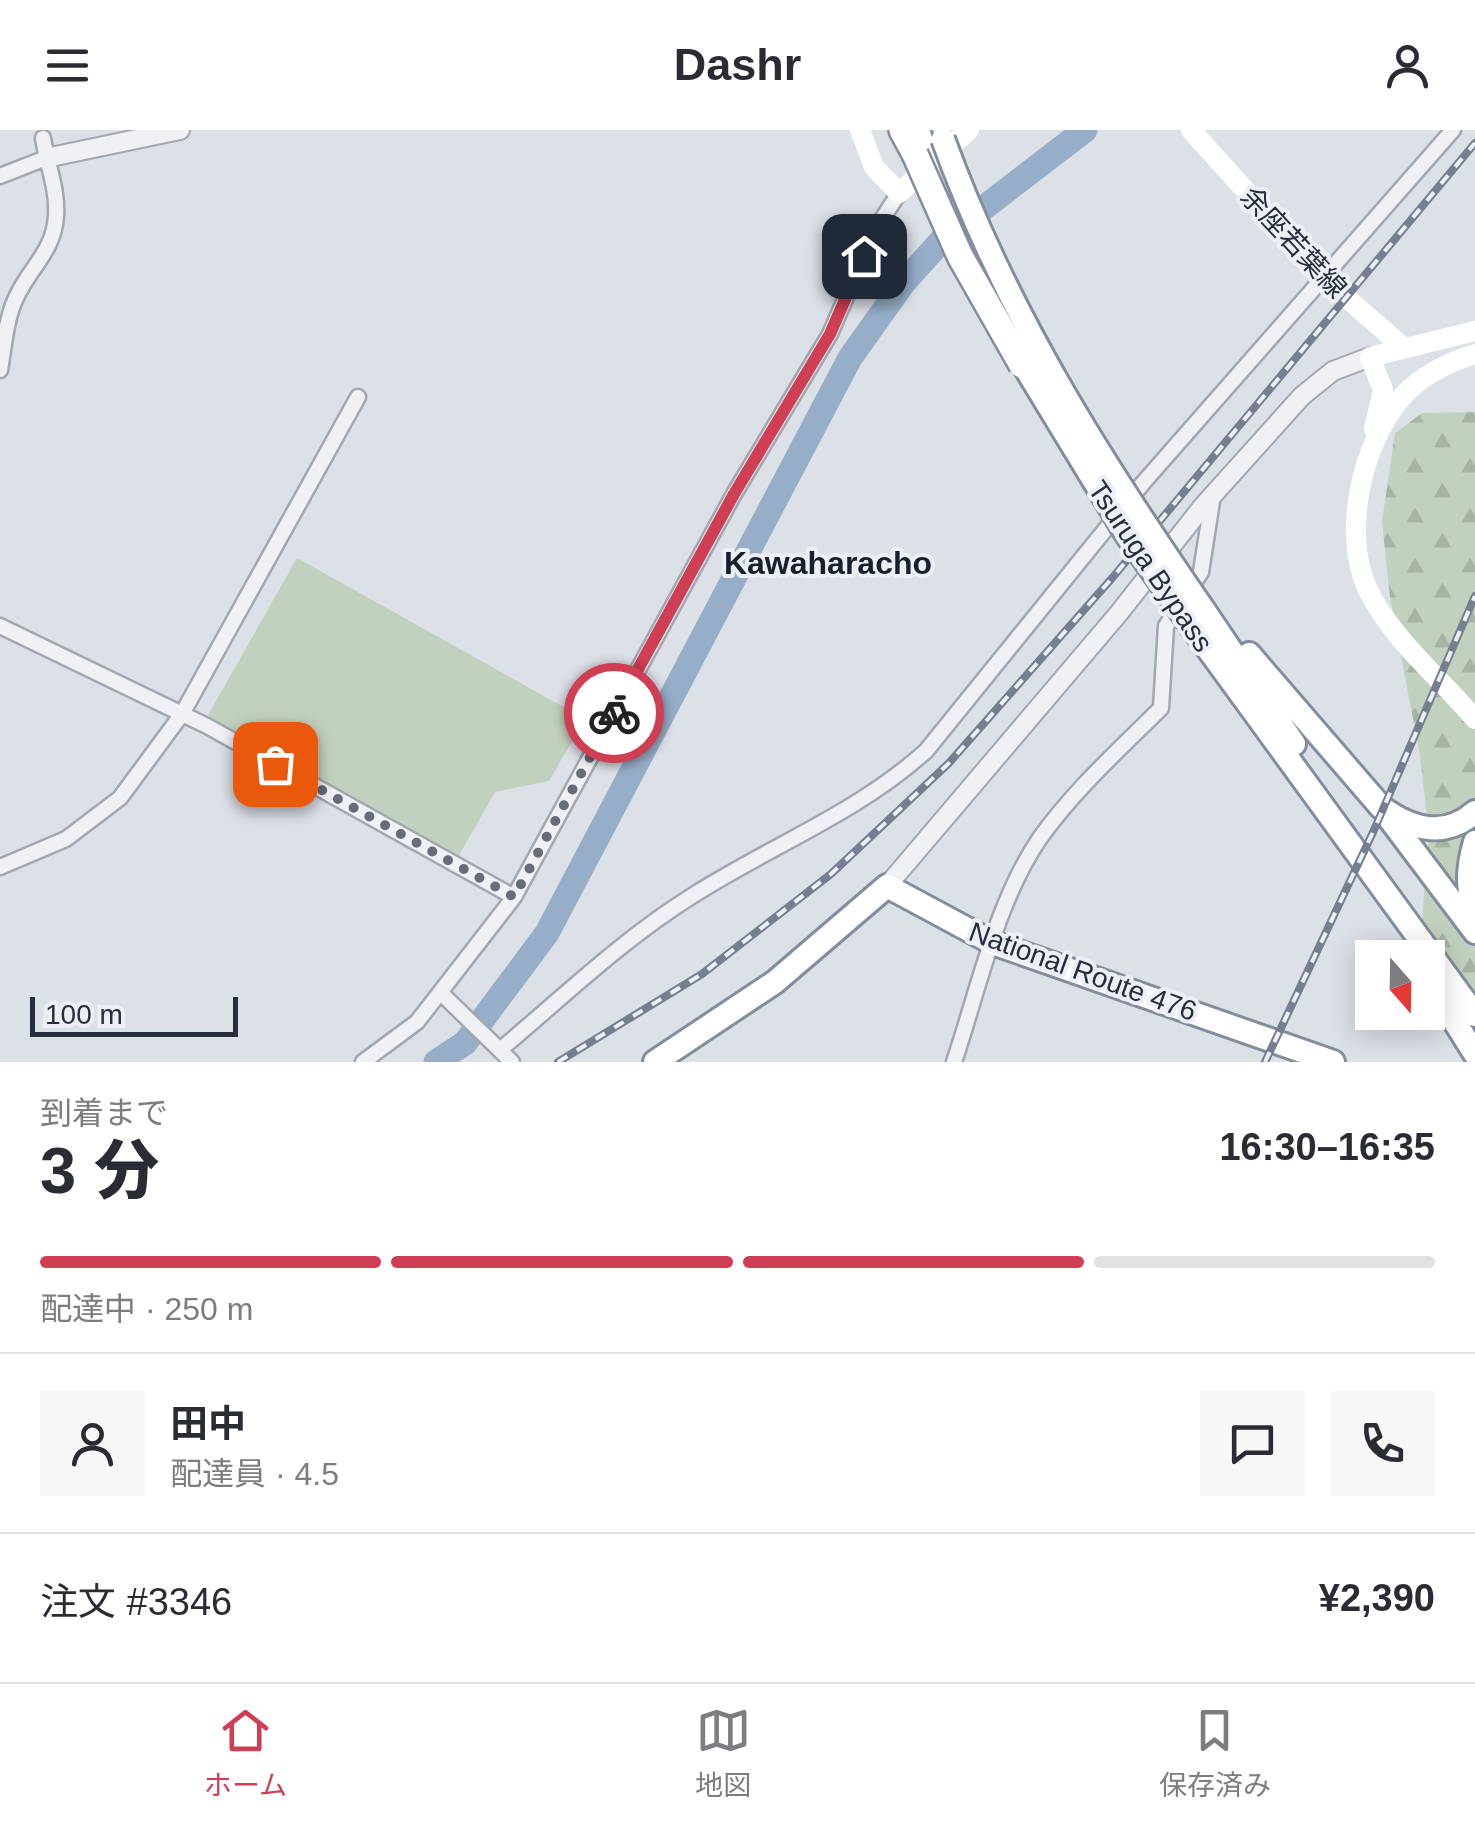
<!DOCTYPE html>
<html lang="ja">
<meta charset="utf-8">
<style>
:root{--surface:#fff;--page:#f7f7f7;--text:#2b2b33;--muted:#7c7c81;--line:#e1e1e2;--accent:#cf3e52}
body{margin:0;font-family:Helvetica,"Noto Sans JP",sans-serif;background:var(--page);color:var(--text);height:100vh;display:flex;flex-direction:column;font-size:38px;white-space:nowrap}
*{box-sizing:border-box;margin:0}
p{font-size:32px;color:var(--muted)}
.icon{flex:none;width:55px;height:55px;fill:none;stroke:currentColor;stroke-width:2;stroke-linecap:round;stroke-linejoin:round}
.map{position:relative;height:932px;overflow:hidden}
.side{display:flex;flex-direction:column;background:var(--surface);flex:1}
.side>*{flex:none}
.needle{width:65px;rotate:160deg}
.tools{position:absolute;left:1355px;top:810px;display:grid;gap:20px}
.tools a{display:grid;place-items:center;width:90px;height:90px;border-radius:0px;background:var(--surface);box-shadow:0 5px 25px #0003;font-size:50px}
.scale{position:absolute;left:30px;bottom:25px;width:208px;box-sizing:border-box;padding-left:10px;border:5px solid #262e3d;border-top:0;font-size:28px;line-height:35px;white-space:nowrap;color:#262e3d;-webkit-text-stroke:8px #eceff5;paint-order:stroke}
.pin{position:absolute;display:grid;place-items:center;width:85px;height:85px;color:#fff;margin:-42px;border-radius:20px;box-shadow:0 5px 15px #0006}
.courier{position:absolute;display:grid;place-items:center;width:100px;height:100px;margin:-50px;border:8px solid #cf3e52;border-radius:50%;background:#fff;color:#222;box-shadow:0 2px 12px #0007}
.summary em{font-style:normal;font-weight:800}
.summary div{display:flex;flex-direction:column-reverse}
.summary{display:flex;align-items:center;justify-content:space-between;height:170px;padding:0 40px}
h1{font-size:65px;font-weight:800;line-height:75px}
.bar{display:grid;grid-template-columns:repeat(4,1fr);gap:15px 10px;align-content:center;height:120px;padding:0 40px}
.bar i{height:12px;border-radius:8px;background:var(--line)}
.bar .selected{background:var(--accent)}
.bar p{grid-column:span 4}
.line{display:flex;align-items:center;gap:25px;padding:0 40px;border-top:2px solid var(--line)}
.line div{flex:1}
.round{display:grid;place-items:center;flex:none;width:105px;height:105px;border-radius:0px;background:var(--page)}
header{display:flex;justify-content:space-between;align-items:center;height:130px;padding:0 40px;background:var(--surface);font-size:45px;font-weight:800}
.dock{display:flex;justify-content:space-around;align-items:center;height:140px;border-top:2px solid var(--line);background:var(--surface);font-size:28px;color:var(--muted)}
.dock a{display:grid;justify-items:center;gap:5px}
.dock .selected{color:var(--accent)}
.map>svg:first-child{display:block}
</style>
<header><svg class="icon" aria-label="menu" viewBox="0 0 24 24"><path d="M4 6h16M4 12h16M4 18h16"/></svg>Dashr<svg class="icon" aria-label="person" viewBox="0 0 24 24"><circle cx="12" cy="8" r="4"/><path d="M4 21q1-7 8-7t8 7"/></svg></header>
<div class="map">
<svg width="1475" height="932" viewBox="0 0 1475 932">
<defs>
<pattern id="forest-firs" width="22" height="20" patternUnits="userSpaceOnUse" patternTransform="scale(2.5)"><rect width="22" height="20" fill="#c2d1bd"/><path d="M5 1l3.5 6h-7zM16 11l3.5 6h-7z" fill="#a7b4a3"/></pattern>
</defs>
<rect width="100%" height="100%" fill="#dce0e7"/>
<path fill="url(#forest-firs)" d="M1475 282V911C1464 905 1450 899 1440 890 1418 870 1434 838 1420 815L1429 704 1420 626 1390 467 1382 392 1395 303 1422 283Z"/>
<path fill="#c2d1bd" d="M297 428 585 589 549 651 495 662 458 727 207 587Z"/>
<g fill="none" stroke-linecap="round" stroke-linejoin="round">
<path stroke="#96aec8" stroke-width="25" d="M436 932 465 913 547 803 850 228 904 152 942 110 1085 0"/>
<g stroke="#a2a7b1" stroke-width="19">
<path id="minor" d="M0 46 46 28
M0 240C4 217 6 190 15 170 28 139 54 122 56 86 58 60 47 34 43 8
M0 496 207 596 514 767
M0 737 66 709 120 668 182 584 358 267
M441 863 512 932
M501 919C563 867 623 809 692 766 770 716 856 684 926 621L1143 353 1453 0
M363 932 417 892 514 767 734 364 830 204 875 100 899 63
M954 932C978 861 997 770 1040 708 1074 660 1119 620 1161 578L1166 496 1201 442 1213 365"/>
</g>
<g stroke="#a2a7b1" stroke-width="22">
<path id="tertiary" d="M46 28 180 0
M887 756 1119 483 1203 376 1302 266 1333 241 1370 227"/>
</g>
<g stroke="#848d9d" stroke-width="28">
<path id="trunk" d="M918 0 925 21
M1203 479 1294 614
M1187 490 1475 885
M1249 524 1381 677C1411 699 1444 709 1475 682
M1389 688 1475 802
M1475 712C1468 736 1466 757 1475 780
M1428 849 1475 924
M655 932 775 852 887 756 993 813 1333 932"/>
</g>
<g stroke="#848d9d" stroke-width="30">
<path id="motorway" d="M902 0 915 24"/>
</g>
<use href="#minor" stroke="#eff1f5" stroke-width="14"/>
<use href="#tertiary" stroke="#eff1f5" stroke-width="18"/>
<path stroke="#fff" stroke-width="20" d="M860 0 874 37 899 63 969 0
M1191 0 1325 149 1404 218
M1475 224C1449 232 1422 245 1403 266 1362 311 1341 404 1368 460 1392 509 1440 548 1475 589
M1374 299 1383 260 1370 227 1475 201"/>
<use href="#trunk" stroke="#fff" stroke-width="22"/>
<use href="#motorway" stroke="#fff" stroke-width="25"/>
<g stroke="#767f90" stroke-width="8">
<path id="rail" d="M558 932 702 844 831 744 949 633 1113 447 1475 13
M1265 932 1374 700 1475 466"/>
</g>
<use href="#rail" stroke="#eceff5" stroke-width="4" stroke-dasharray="11" stroke-linecap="butt"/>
<g stroke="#848d9d" stroke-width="28" stroke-linecap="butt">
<path id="trunk-bridge" d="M943 9C1005 181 1100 330 1203 479
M1014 219 1127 405 1187 490"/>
</g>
<g stroke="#848d9d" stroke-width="30" stroke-linecap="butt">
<path id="motorway-bridge" d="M915 24 960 126 1022 235"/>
</g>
<use href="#trunk-bridge" stroke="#fff" stroke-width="22"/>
<use href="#motorway-bridge" stroke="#fff" stroke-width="25"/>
</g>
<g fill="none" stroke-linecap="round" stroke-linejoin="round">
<path stroke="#666c78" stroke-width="10" stroke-dasharray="0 18" d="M275 634 514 767 614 583"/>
<path stroke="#cf3e52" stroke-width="12" d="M614 583 734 364 830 204 864 126"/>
</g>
<g text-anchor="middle" stroke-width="8" stroke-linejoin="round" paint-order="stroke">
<g font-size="28" fill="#262e3d" stroke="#eceff5">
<text transform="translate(1294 112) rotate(47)" y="10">余座若葉線</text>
<text transform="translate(1151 436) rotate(56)" y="10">Tsuruga Bypass</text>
<text transform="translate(1083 841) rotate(20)" y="10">National Route 476</text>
</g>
<g font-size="32" font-weight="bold" fill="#181f2e" stroke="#eceff5">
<text x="828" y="444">Kawaharacho</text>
</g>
</g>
</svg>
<div class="tools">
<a><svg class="needle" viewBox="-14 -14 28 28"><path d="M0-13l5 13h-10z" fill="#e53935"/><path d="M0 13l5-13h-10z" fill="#7c7c81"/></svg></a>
</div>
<div class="scale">100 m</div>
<div class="pin" style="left:275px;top:634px;background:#ea580c"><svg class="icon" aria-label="bag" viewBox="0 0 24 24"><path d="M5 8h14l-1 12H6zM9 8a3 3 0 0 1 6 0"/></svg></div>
<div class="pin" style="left:864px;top:126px;background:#1f2937"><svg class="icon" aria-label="home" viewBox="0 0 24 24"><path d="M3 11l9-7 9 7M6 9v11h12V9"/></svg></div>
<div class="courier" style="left:614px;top:583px"><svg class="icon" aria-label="bike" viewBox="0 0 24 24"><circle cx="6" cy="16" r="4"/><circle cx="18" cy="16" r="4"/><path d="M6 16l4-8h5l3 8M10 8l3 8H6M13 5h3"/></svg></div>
</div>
<section class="side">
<div class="summary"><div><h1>3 分</h1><p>到着まで</p></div><em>16:30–16:35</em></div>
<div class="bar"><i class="selected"></i><i class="selected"></i><i class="selected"></i><i></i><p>配達中 · 250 m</p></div>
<div class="line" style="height:180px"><a class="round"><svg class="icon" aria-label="person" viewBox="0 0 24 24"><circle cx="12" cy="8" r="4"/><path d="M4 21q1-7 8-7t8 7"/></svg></a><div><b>田中</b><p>配達員 · 4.5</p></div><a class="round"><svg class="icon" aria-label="chat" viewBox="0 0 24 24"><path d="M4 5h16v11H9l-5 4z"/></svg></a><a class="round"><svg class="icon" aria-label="phone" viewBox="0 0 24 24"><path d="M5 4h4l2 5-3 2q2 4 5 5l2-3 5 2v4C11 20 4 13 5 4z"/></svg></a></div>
<div class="line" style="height:130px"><div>注文 #3346</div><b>¥2,390</b></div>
</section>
<nav class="dock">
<a class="selected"><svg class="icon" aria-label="home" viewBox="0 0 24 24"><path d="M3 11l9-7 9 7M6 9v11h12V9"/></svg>ホーム</a>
<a><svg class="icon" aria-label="map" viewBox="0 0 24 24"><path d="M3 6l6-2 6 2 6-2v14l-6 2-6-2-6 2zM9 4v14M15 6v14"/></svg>地図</a>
<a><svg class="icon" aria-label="saved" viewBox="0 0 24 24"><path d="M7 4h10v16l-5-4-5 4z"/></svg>保存済み</a>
</nav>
